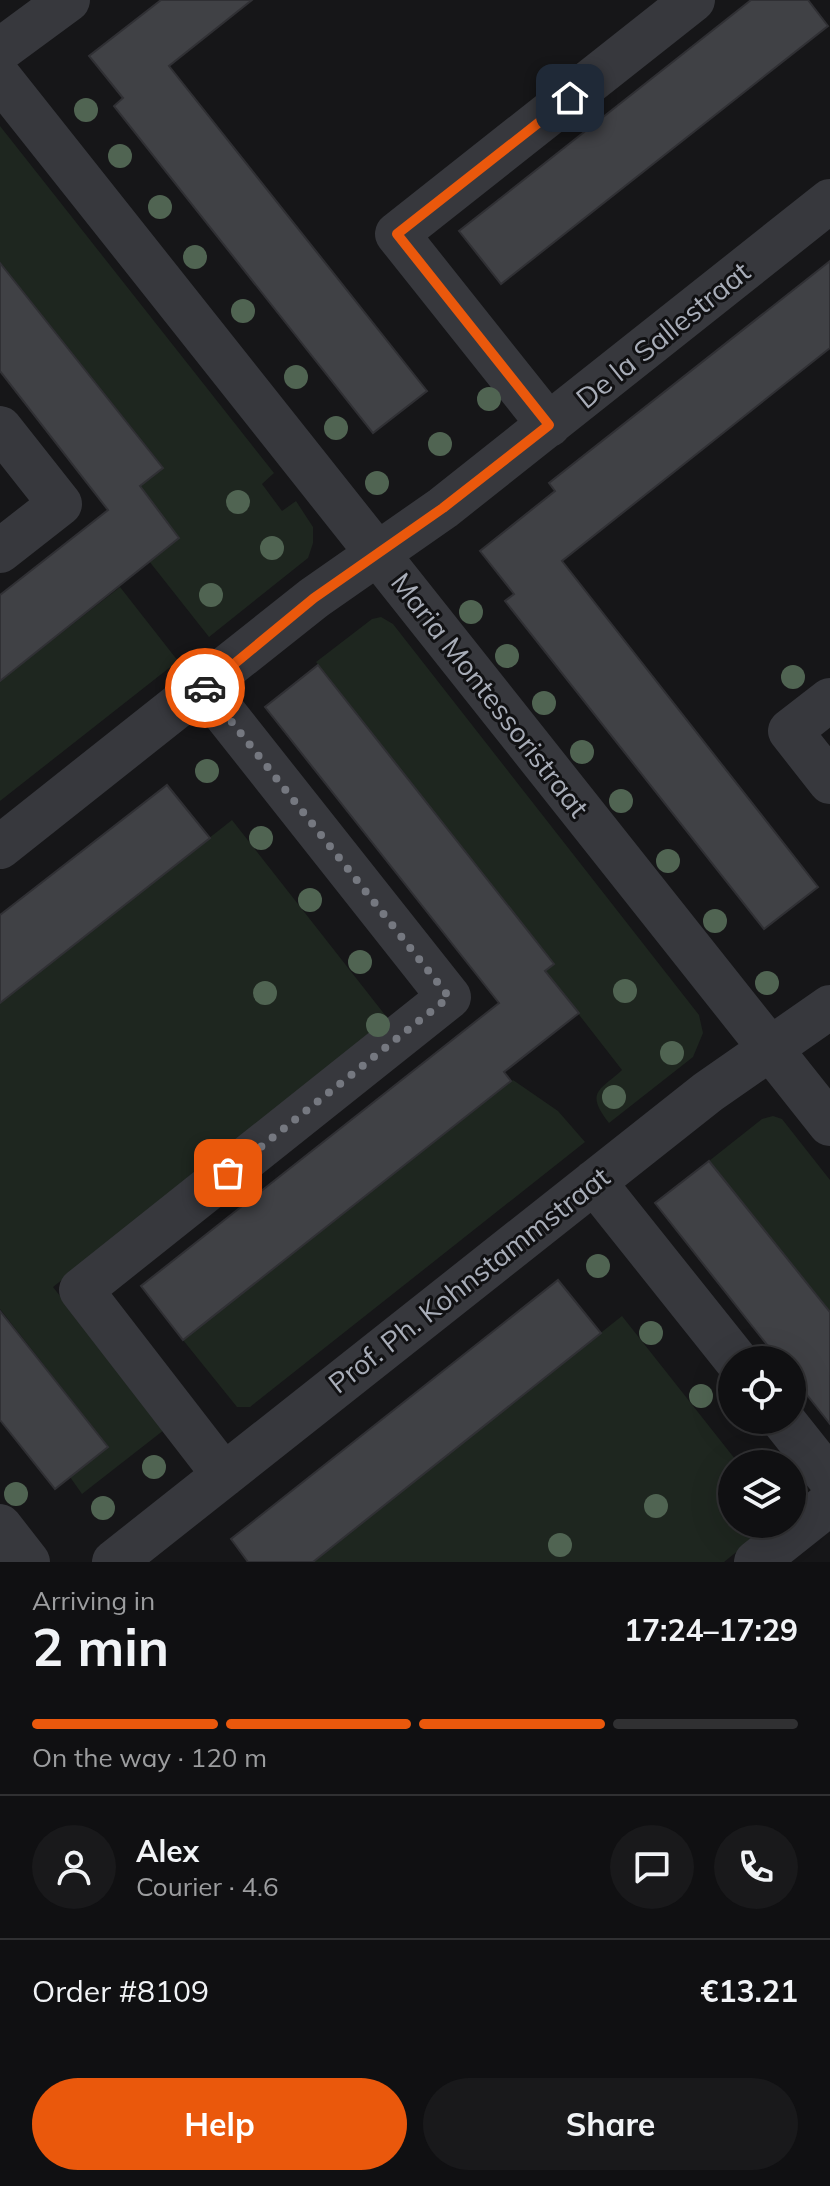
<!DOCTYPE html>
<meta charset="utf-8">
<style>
:root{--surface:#101012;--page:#19191b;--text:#f1f3f6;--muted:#9c9d9f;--line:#303032;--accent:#ea580c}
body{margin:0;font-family:Mulish,sans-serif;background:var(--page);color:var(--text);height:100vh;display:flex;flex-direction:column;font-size:30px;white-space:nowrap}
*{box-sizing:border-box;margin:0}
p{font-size:26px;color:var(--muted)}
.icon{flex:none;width:44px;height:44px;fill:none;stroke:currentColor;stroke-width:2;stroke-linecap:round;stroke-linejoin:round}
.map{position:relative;height:1562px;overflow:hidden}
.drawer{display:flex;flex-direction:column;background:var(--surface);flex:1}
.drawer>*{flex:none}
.buttons{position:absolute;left:718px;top:1346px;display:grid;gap:16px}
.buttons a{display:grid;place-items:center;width:88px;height:88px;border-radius:50%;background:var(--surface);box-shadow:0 8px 32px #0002,0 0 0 2px var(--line);font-size:40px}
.pin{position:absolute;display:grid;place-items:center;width:68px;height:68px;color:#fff;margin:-34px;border-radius:16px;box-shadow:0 4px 12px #0006}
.courier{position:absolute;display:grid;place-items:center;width:80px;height:80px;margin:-40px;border:6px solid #ea580c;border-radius:50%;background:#fff;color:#222;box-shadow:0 2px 10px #0007}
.headline em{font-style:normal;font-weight:700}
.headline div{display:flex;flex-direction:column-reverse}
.headline{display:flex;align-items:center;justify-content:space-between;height:136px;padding:0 32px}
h1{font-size:52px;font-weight:700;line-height:60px}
.bar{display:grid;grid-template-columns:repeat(4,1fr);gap:12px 8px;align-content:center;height:96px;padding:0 32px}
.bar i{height:10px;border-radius:6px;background:var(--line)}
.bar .active{background:var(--accent)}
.bar p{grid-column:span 4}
.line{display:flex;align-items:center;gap:20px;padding:0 32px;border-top:2px solid var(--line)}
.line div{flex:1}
.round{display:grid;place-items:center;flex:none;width:84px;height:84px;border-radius:42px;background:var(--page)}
.action{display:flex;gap:16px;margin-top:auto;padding:16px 32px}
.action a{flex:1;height:92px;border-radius:48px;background:var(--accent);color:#fff;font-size:32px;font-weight:700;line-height:92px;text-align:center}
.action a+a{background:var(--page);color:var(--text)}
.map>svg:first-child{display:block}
</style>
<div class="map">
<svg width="830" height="1562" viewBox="0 0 830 1562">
<rect width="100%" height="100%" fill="#161618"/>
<path fill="#1e261f" d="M0 126 274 473 262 484 282 511 296 501 313 527V543L308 558 209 637 149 561 179 538 160 513 109 510 163 467 0 262Z
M120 587 178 661 0 801V681Z
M381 617 393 624 699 1015 703 1033 693 1057 609 1123C585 1092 599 1091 622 1070L545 971 482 873 316 662 372 619Z
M232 820 389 1020 53 1287 164 1430 82 1494 70 1477 108 1447 0 1309V1003Z
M513 1080 558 1111 585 1142 250 1407H237L183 1340Z
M773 1116 782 1119 830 1180V1314L709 1161 762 1119Z
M622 1316 739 1464H732V1524H771L724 1562H311Z"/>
<path fill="#404145" stroke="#303034" stroke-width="2" d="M161 0H252L169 66 427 391 373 433 114 106 123 98 89 56Z
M751 0H808L828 26 501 284 459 231Z
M830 261V348L562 561 818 887 764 929 505 601 514 594 480 551 555 491 549 483Z
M0 263 163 468 140 486 179 538 0 681V595L108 510 0 371Z
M318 665 554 964 545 971 579 1013 504 1072 511 1081 183 1340 141 1286 499 1003 265 707Z
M167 785 210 838 0 1003V915Z
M709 1161 830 1312V1424L792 1376V1360H779L655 1203Z
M558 1280 601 1333 313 1562H248L231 1539Z
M0 1311 108 1447 55 1489 0 1420Z"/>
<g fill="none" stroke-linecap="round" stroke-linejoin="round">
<path stroke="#37383d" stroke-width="44" d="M0 50 68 0
M0 78 830 1124
M549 425 397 234 693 0
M0 428 60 504 0 551
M203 686 449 997 81 1290 224 1475
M830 700 790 731 830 782
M0 847 314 598 443 508 830 201
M594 1182 736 1360
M783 1420 830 1479
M0 1526 28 1562
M114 1562 708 1092 830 1007
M756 1562 830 1503"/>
</g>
<g fill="#506452">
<circle cx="86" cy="110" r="12"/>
<circle cx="120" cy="156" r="12"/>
<circle cx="160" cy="207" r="12"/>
<circle cx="195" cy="257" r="12"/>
<circle cx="243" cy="311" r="12"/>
<circle cx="296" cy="377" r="12"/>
<circle cx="489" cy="399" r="12"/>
<circle cx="336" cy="428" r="12"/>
<circle cx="440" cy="444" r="12"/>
<circle cx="377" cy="483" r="12"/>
<circle cx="238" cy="502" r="12"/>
<circle cx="272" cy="548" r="12"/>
<circle cx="211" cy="595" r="12"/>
<circle cx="471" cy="612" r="12"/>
<circle cx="507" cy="656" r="12"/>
<circle cx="793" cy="677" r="12"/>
<circle cx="544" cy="703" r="12"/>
<circle cx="582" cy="752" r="12"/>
<circle cx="207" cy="771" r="12"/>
<circle cx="621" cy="801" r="12"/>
<circle cx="261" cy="838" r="12"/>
<circle cx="668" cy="861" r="12"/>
<circle cx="310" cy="900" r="12"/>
<circle cx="715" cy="921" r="12"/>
<circle cx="360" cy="962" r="12"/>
<circle cx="767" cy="983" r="12"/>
<circle cx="625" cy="991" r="12"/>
<circle cx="265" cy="993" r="12"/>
<circle cx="378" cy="1025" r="12"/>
<circle cx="672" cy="1053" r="12"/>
<circle cx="614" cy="1097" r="12"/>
<circle cx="598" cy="1266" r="12"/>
<circle cx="651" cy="1333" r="12"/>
<circle cx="701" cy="1396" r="12"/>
<circle cx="154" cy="1467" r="12"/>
<circle cx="16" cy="1494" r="12"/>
<circle cx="656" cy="1506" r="12"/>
<circle cx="103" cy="1508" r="12"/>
<circle cx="560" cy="1545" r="12"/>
</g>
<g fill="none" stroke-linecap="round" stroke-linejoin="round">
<path stroke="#757880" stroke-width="8" stroke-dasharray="0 14.4" d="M205 688 449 997 228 1173"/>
<path stroke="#ea580c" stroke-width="10" d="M205 688 314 598 443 508 549 425 397 234 570 98"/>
</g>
<g text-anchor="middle" stroke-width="6" stroke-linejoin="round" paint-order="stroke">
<g font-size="28" fill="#a8adb8" stroke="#111113">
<text transform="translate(663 335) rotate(-39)" y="10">De la Sallestraat</text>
<text transform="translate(490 695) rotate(52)" y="10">Maria Montessoristraat</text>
<text transform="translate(469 1280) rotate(-38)" y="10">Prof. Ph. Kohnstammstraat</text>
</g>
</g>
</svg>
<div class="buttons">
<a><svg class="icon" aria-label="locate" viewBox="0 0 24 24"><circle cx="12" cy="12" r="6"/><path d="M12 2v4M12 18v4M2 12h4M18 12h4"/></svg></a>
<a><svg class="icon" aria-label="layers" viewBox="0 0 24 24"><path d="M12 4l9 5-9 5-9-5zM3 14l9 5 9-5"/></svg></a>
</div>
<div class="pin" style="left:228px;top:1173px;background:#ea580c"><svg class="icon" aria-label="bag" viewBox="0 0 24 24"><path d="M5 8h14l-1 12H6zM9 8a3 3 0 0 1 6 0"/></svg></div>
<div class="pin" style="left:570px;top:98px;background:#1f2937"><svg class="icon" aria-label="home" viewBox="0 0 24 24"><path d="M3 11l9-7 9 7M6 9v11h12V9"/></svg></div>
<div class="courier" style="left:205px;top:688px"><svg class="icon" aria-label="car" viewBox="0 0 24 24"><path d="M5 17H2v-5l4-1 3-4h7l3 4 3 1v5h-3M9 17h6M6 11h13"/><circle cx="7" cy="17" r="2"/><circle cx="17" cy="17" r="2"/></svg></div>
</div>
<section class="drawer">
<div class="headline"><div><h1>2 min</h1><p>Arriving in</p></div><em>17:24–17:29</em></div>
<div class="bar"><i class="active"></i><i class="active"></i><i class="active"></i><i></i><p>On the way · 120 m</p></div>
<div class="line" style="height:144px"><a class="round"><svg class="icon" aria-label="person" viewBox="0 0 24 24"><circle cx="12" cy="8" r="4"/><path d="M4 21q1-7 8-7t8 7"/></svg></a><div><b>Alex</b><p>Courier · 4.6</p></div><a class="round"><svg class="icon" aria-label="chat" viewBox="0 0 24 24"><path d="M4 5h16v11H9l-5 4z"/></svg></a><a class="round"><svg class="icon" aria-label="phone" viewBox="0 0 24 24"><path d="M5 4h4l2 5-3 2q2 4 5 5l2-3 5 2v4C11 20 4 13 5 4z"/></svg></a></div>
<div class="line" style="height:104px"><div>Order #8109</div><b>€13.21</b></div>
<div class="action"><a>Help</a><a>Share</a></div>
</section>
